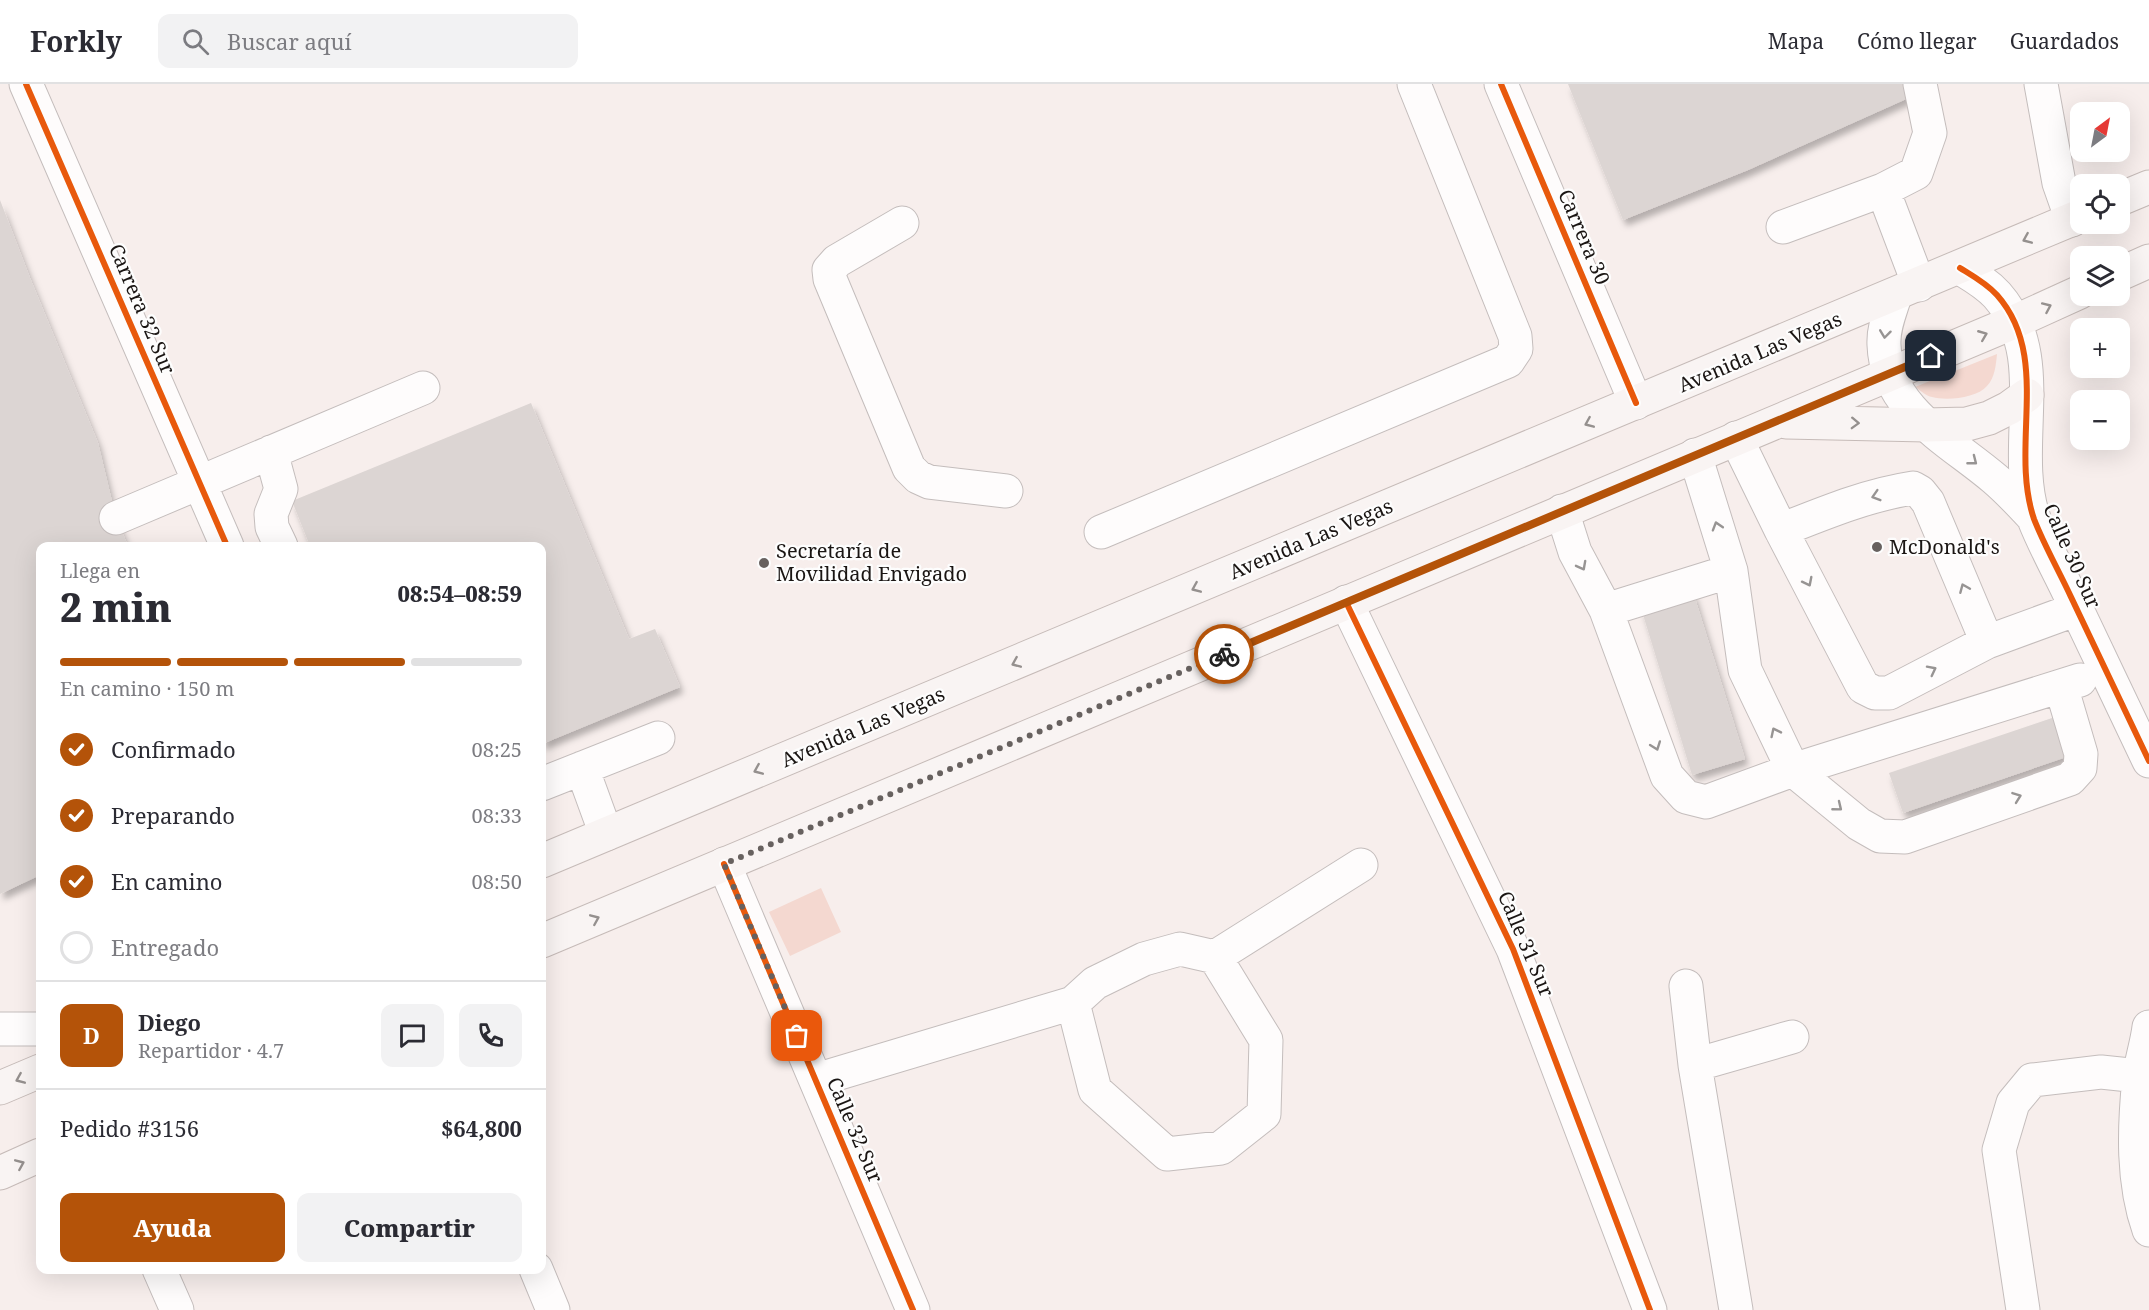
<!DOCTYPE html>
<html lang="es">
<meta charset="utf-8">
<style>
:root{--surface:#fff;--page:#f2f2f3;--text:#2b2b33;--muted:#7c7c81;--line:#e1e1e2;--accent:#b45309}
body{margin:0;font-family:"Noto Serif",serif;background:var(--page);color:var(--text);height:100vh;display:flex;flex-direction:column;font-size:22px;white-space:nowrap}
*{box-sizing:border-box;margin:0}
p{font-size:20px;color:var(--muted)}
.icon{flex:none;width:33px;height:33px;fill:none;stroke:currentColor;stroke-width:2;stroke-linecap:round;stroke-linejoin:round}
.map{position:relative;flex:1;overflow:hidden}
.panel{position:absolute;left:36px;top:458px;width:510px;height:732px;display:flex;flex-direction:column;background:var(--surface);border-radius:12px;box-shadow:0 6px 24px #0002}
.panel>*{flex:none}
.needle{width:39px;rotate:32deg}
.fabs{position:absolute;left:2070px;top:18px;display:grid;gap:12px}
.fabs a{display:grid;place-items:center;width:60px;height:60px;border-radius:12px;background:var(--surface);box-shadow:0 6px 24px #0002;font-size:30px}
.pin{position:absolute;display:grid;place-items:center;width:51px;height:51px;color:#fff;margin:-26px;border-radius:12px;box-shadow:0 3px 9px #0006}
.courier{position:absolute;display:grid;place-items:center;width:60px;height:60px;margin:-30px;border:4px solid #b45309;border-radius:50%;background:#fff;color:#222;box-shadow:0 2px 8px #0007}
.overview em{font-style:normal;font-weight:800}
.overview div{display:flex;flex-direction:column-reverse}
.overview{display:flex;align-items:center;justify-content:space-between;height:102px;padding:0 24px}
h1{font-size:39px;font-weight:800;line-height:45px}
.bar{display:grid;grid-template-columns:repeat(4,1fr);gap:9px 6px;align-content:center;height:72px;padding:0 24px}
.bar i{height:8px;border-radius:4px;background:var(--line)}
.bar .current{background:var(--accent)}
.bar p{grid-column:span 4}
.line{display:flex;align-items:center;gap:15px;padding:0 24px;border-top:2px solid var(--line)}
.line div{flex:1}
.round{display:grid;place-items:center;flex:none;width:63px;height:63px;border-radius:12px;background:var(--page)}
ol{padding:0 24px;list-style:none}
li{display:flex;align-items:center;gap:18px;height:66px}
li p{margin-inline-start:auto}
li .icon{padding:6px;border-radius:50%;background:var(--accent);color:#fff;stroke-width:4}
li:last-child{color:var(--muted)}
li i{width:33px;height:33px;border:3px solid var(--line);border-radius:50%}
.primary-button{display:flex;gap:12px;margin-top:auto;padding:12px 24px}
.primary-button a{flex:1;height:69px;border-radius:12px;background:var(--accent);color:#fff;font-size:24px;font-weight:800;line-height:69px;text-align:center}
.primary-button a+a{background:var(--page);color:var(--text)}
header{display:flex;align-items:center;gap:36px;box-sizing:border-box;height:84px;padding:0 30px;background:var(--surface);border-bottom:2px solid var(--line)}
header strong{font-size:28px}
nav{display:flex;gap:33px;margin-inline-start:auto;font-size:21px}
.search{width:420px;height:54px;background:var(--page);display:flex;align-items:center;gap:15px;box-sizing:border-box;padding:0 21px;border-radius:12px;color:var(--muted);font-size:22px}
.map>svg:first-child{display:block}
</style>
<header>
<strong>Forkly</strong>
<div class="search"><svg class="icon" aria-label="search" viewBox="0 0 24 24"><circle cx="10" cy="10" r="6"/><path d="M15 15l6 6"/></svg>Buscar aquí</div>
<nav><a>Mapa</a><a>Cómo llegar</a><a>Guardados</a></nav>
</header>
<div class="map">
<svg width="2149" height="1226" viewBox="0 0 2149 1226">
<defs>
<filter id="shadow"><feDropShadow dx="3.5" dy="6" stdDeviation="3" flood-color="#0004"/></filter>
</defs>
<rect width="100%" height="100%" fill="#f7eeec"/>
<path fill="#f4d8d0" d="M1997 270C1996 280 1995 294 1987 302 1977 314 1947 317 1932 313 1926 312 1920 306 1915 303Z
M821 804 841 848 790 872 769 828Z"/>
<path fill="#dcd5d3" filter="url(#shadow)" d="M1568 0H1910L1915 11 1748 86 1623 136Z
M0 116 30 194 98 359 116 434 128 462H40V791L0 810Z
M531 319 629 555 655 545 680 603 542 660V462H310L292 417Z
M1693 508 1745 675 1692 691 1641 524Z
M2058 632 2072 671 1903 729 1889 689Z"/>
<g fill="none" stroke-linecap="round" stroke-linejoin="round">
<g stroke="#c4bdbc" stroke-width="35">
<path id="minor" d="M26 0 227 462
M1501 0 1636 319
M2041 0 2059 99 2072 136
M1883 106 1919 201
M902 139 837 177 829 186 830 195 909 384 918 393 929 398 1006 407
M1783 143 1883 106 1916 89 1930 49 1920 0
M1960 184C1973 192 1986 199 1997 211 2052 273 2009 362 2034 435 2044 461 2059 487 2071 513 2097 568 2123 622 2149 677
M1895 212C1890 228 1883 244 1884 261 1886 326 1952 358 1995 395 2009 407 2022 421 2034 434
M1736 354 1781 446 1863 603 1875 609H1889L1987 558 2077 525
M271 368 281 405 271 430 272 443 281 462
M1562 427 1575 468 1606 526 1667 692 1686 713 1706 718 1793 686 1745 586 1731 487 1695 371
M116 434 423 304
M1781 446C1824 429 1867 411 1913 404L1920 408 1928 418 1987 558
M1101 448 1508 277 1516 265 1515 252 1414 0
M1346 518 1513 865 1650 1226
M1606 526 1731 487
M582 684 606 750
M1793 686 1859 740 1880 752 1905 753 2070 695 2080 684 2081 670 2061 602
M1793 686 2080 596
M542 700 658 654
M724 780 913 1226
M1686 902 1695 981 1736 1226
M1073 919 1095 899 1144 875 1180 865 1215 873
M2149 943C2147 960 2141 977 2139 994 2134 1044 2132 1098 2149 1146
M0 945H40
M1695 981 1792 953
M816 996 1073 919 1095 1006 1167 1070 1221 1064 1264 1030 1266 956 1215 873 1361 781
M159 1185 177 1226
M536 1185 553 1226
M2023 1226 1999 1066 2013 1019 2032 996 2101 988 2139 992"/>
</g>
<g stroke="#c6bbb8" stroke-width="35">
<path id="major" d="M2120 115 2149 103
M2120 190 2149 177
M1786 338 1926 341 1967 340 1989 334 2009 324 2027 311
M542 777 2080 132
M542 857 2014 238 2080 208
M0 1004 40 987
M0 1089 40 1071"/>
</g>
<use href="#minor" stroke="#fefcfc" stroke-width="33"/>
<use href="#major" stroke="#f9f4f3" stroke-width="33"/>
<g stroke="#fdfdfd" stroke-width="10">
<path id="cycleway" d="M26 0 227 462
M1501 0 1636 319
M1960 184C1973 192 1986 199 1997 211 2052 273 2009 362 2034 435 2044 461 2059 487 2071 513 2097 568 2123 622 2149 677
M1346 518 1513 865 1650 1226
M724 780 913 1226"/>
</g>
<use href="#cycleway" stroke="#e8590c" stroke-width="6"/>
</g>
<defs><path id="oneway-chevron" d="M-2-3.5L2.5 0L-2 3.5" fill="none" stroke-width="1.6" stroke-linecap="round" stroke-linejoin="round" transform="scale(1.5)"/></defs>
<g stroke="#95908e">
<use href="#oneway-chevron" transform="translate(2027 155) rotate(157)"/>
<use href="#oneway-chevron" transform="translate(2047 223) rotate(-24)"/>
<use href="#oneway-chevron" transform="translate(1983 251) rotate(-22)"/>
<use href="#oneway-chevron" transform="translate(1589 339) rotate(157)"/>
<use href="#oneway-chevron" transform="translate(1855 339) rotate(2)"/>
<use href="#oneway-chevron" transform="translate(1196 504) rotate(157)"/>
<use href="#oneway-chevron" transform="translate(1016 579) rotate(157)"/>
<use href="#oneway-chevron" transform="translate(758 686) rotate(157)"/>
<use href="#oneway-chevron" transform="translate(595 835) rotate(-23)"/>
<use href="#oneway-chevron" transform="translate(20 995) rotate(157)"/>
<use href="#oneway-chevron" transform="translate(20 1080) rotate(-23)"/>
</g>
<g stroke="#979493">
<use href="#oneway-chevron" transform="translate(1885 250) rotate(97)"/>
<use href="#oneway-chevron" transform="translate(1973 377) rotate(38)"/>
<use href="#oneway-chevron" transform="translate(1876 412) rotate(163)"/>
<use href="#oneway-chevron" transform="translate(1717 442) rotate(-107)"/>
<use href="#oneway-chevron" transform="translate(1582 482) rotate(62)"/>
<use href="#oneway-chevron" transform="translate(1808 498) rotate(63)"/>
<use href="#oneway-chevron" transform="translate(1964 504) rotate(-113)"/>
<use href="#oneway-chevron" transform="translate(1932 586) rotate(-27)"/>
<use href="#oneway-chevron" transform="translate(1775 648) rotate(-116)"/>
<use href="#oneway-chevron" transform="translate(1656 662) rotate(70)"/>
<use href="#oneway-chevron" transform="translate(2017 713) rotate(-20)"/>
<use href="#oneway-chevron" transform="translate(1838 723) rotate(39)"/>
</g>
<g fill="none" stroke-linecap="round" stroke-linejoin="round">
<path stroke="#67615f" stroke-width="6" stroke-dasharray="0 10.8" d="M797 952 724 780 1224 570"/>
<path stroke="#b45309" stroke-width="8" d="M1224 570 1931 272"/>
</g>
<g fill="#67615f" stroke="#fdfdfd" stroke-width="2">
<circle cx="1877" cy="463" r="6"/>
<circle cx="764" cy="479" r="6"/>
</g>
<g text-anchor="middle" stroke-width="4.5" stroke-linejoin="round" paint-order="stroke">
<g font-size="20" fill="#1a1513" stroke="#fdfdfd">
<text transform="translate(1584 153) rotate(67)" y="7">Carrera 30</text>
<text transform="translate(142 225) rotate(67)" y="7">Carrera 32 Sur</text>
<text transform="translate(1760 268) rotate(-23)" y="7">Avenida Las Vegas</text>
<text transform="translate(1311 455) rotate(-23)" y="7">Avenida Las Vegas</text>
<text transform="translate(2072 472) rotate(66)" y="7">Calle 30 Sur</text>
<text transform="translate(863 643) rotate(-23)" y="7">Avenida Las Vegas</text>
<text transform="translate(1526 860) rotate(67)" y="7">Calle 31 Sur</text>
<text transform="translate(855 1046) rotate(67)" y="7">Calle 32 Sur</text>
</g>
<g font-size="20" fill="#1a1513" stroke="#fdfdfd" text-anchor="start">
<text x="1889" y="470">McDonald's</text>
<text x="776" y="474">Secretaría de<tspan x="776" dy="23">Movilidad Envigado</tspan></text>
</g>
</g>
</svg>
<div class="fabs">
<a><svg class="needle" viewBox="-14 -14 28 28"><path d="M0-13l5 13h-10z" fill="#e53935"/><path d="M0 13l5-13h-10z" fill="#7c7c81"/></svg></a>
<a><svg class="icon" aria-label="locate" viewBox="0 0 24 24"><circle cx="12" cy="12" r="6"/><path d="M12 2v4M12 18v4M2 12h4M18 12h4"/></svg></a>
<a><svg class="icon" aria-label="layers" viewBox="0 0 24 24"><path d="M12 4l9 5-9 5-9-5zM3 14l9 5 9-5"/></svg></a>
<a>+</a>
<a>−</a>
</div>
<div class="pin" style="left:797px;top:952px;background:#ea580c"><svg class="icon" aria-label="bag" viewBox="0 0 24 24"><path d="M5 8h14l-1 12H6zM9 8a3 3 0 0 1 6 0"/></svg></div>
<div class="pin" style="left:1931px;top:272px;background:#1f2937"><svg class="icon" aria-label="home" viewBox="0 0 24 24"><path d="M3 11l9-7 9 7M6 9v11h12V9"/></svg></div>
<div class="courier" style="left:1224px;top:570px"><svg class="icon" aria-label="bike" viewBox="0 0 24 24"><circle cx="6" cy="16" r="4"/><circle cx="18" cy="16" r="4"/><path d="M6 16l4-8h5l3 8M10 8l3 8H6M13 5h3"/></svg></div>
<section class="panel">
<div class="overview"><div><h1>2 min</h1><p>Llega en</p></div><em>08:54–08:59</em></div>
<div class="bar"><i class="current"></i><i class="current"></i><i class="current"></i><i></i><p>En camino · 150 m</p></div>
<ol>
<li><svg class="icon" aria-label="check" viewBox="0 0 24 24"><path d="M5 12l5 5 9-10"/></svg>Confirmado<p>08:25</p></li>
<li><svg class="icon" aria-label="check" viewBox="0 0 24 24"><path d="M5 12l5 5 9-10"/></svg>Preparando<p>08:33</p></li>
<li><svg class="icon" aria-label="check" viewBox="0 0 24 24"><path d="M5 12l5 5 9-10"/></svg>En camino<p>08:50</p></li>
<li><i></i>Entregado</li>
</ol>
<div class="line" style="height:108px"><b class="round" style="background:var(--accent);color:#fff">D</b><div><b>Diego</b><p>Repartidor · 4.7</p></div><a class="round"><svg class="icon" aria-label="chat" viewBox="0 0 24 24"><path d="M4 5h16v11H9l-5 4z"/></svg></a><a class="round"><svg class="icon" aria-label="phone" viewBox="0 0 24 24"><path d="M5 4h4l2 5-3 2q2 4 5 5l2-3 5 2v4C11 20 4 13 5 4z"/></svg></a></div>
<div class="line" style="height:78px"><div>Pedido #3156</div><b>$64,800</b></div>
<div class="primary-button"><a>Ayuda</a><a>Compartir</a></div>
</section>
</div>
